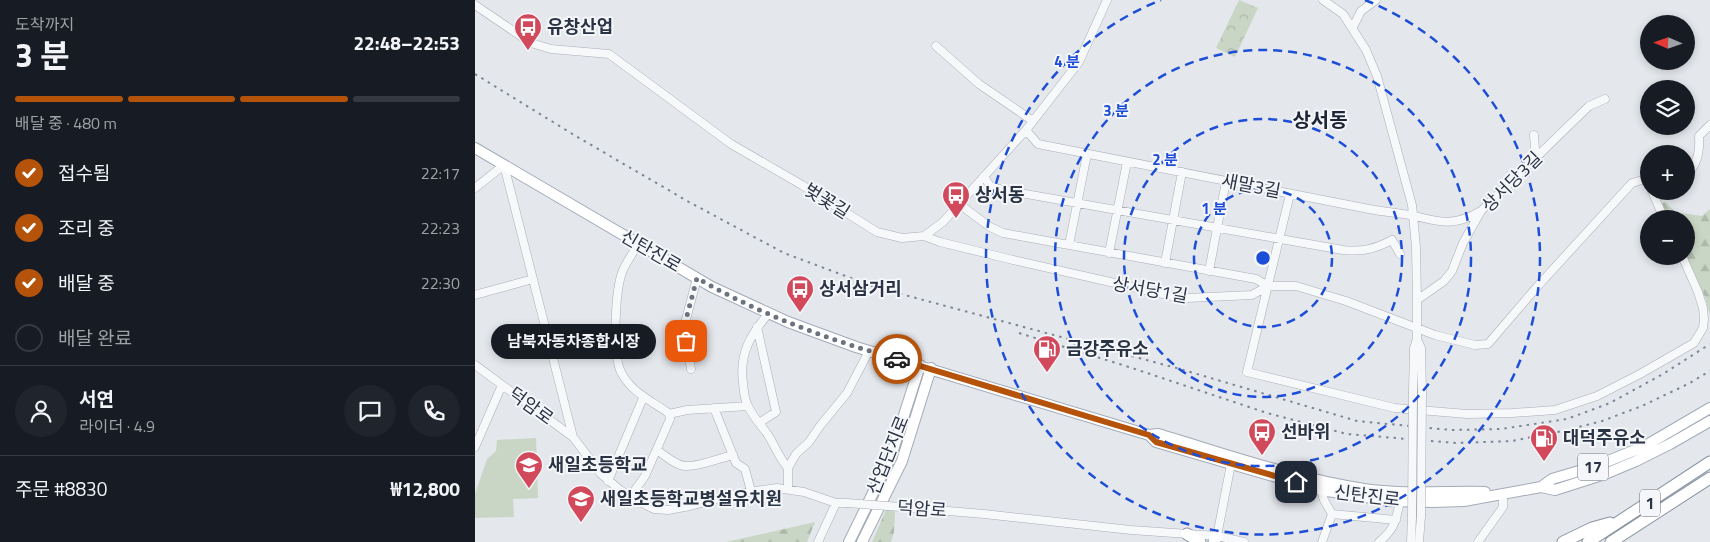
<!DOCTYPE html>
<html lang="ko">
<meta charset="utf-8">
<style>
:root{--surface:#171b24;--page:#20242c;--text:#f1f3f6;--muted:#9ea1a6;--line:#363941;--accent:#b45309}
body{margin:0;font-family:"Titillium Web","Noto Sans KR",sans-serif;background:var(--page);color:var(--text);height:100vh;display:flex;flex-direction:column;font-size:19px;white-space:nowrap}
*{box-sizing:border-box;margin:0}
p{font-size:16px;color:var(--muted)}
.icon{flex:none;width:28px;height:28px;fill:none;stroke:currentColor;stroke-width:2;stroke-linecap:round;stroke-linejoin:round}
.map{position:relative;flex:1;overflow:hidden}
.side{display:flex;flex-direction:column;background:var(--surface);width:475px}
.side>*{flex:none}
.needle{width:32px;rotate:272deg}
.controls{position:absolute;left:1165px;top:15px;display:grid;gap:10px}
.controls a{display:grid;place-items:center;width:55px;height:55px;border-radius:50%;background:var(--surface);box-shadow:0 2px 8px #0003;font-size:25px}
.pin{position:absolute;display:grid;place-items:center;width:42px;height:42px;color:#fff;margin:-21px;border-radius:10px;box-shadow:0 2px 8px #0006}
.courier{position:absolute;display:grid;place-items:center;width:50px;height:50px;margin:-25px;border:4px solid #b45309;border-radius:50%;background:#fff;color:#222;box-shadow:0 1px 6px #0007}
.bubble{position:absolute;height:35px;border-radius:18px;background:var(--surface);box-shadow:0 2px 8px #0003;font-size:16px;font-weight:700;line-height:35px;text-align:center}
.overview em{font-style:normal;font-weight:700}
.overview div{display:flex;flex-direction:column-reverse}
.overview{display:flex;align-items:center;justify-content:space-between;height:85px;padding:0 15px}
h1{font-size:32px;font-weight:700;line-height:38px}
.bar{display:grid;grid-template-columns:repeat(4,1fr);gap:8px 5px;align-content:center;height:60px;padding:0 15px}
.bar i{height:6px;border-radius:4px;background:var(--line)}
.bar .on{background:var(--accent)}
.bar p{grid-column:span 4}
.line{display:flex;align-items:center;gap:12px;padding:0 15px;border-top:1px solid var(--line)}
.line div{flex:1}
.round{display:grid;place-items:center;flex:none;width:52px;height:52px;border-radius:26px;background:var(--page)}
ol{padding:0 15px;list-style:none}
li{display:flex;align-items:center;gap:15px;height:55px}
li p{margin-inline-start:auto}
li .icon{padding:5px;border-radius:50%;background:var(--accent);color:#fff;stroke-width:4}
li:last-child{color:var(--muted)}
li i{width:28px;height:28px;border:2px solid var(--line);border-radius:50%}
main{display:flex;flex:1;min-height:0}
.map>svg:first-child{display:block}
</style>
<main>
<section class="side">
<div class="overview"><div><h1>3 분</h1><p>도착까지</p></div><em>22:48–22:53</em></div>
<div class="bar"><i class="on"></i><i class="on"></i><i class="on"></i><i></i><p>배달 중 · 480 m</p></div>
<ol>
<li><svg class="icon" aria-label="check" viewBox="0 0 24 24"><path d="M5 12l5 5 9-10"/></svg>접수됨<p>22:17</p></li>
<li><svg class="icon" aria-label="check" viewBox="0 0 24 24"><path d="M5 12l5 5 9-10"/></svg>조리 중<p>22:23</p></li>
<li><svg class="icon" aria-label="check" viewBox="0 0 24 24"><path d="M5 12l5 5 9-10"/></svg>배달 중<p>22:30</p></li>
<li><i></i>배달 완료</li>
</ol>
<div class="line" style="height:90px"><a class="round"><svg class="icon" aria-label="person" viewBox="0 0 24 24"><circle cx="12" cy="8" r="4"/><path d="M4 21q1-7 8-7t8 7"/></svg></a><div><b>서연</b><p>라이더 · 4.9</p></div><a class="round"><svg class="icon" aria-label="chat" viewBox="0 0 24 24"><path d="M4 5h16v11H9l-5 4z"/></svg></a><a class="round"><svg class="icon" aria-label="phone" viewBox="0 0 24 24"><path d="M5 4h4l2 5-3 2q2 4 5 5l2-3 5 2v4C11 20 4 13 5 4z"/></svg></a></div>
<div class="line" style="height:65px"><div>주문 #8830</div><b>₩12,800</b></div>
</section>
<div class="map">
<svg width="1235" height="542" viewBox="0 0 1235 542">
<defs>
<pattern id="forest-firs" width="22" height="20" patternUnits="userSpaceOnUse" patternTransform="scale(1.25)"><rect width="22" height="20" fill="#c9d6c5"/><path d="M5 1l3.5 6h-7zM16 11l3.5 6h-7z" fill="#adb8ab"/></pattern>
<pattern id="park-crowns" width="20" height="18" patternUnits="userSpaceOnUse" patternTransform="scale(1.25)"><rect width="20" height="18" fill="#c9d6c5"/><path d="M2 6a3 3 0 1 1 6 0M12 15a3 3 0 1 1 6 0" fill="none" stroke="#adb8ab"/></pattern>
</defs>
<rect width="100%" height="100%" fill="#e4e7ec"/>
<path fill="url(#forest-firs)" d="M1191 202 1200 212 1227 216 1235 209V315L1230 297 1211 256V219H1194L1187 203Z
M411 510 420 511 419 532 416 542H397Z
M340 522 332 542H251Z"/>
<path fill="url(#park-crowns)" d="M764 0 783 8 760 57 741 48Z"/>
<path fill="#c9d6c5" d="M61 438 63 498 38 499 39 517 0 518V494L12 459 21 451 22 440Z"/>
<g fill="none" stroke-linecap="round" stroke-linejoin="round">
<g stroke="#a9aeb7" stroke-width="9">
<path id="minor" d="M848 0 868 14 891 50 902 76 937 205 941 247 942 300V339L939 348 938 392
M0 5 56 43 76 49 134 54 256 144 327 185 402 232 427 238 449 236 468 222 551 130 604 62 632 0
M878 27 886 11 901 0
M461 46 504 84 558 121
M551 130 563 144 894 209C909 212 925 213 940 216 967 223 980 226 1006 211
M1057 161 1060 149 1059 135
M1211 175C1223 165 1225 150 1224 136L1235 125
M509 176 515 186 528 190 868 250C887 252 900 249 917 240L925 254
M0 188 29 165 98 437
M1177 191 1189 219
M815 194 772 372 920 408 992 414 1037 413 1080 410 1122 396 1165 374 1219 343 1228 328 1229 319 1228 308 1223 292 1207 256
M484 204 515 227 528 233 781 279 793 286
M449 236 465 242 534 259 697 296 712 298 777 295 793 286H821L871 301 960 335 1000 345 1013 344 1061 288 1157 183 1174 178
M594 245 612 154
M634 253 652 162
M690 263 707 172
M734 271 751 181
M0 295 58 279
M942 300 969 281 977 271 988 243 1006 211 1114 106 1130 99
M294 313C275 335 264 354 268 383 269 391 269 399 273 406 278 417 286 425 293 435 300 446 304 458 313 468
M282 327 301 412 284 423
M942 339 946 348 947 392
M0 365 98 437 126 474 145 490 163 501 179 509 193 510 215 506 265 493 302 488 329 492 361 503H372
M216 369 209 327 222 278
M239 408 261 463 270 469 276 491
M194 414 212 410 273 406
M0 447 27 385
M182 450C190 456 201 465 210 466 223 467 245 458 258 455
M133 481 168 398
M313 489V468L321 454 334 442 345 426 372 393 394 351
M846 490 849 500 857 514 847 542
M155 497 170 476 195 419 194 414 192 412C175 400 156 392 146 372 137 354 140 289 148 270 152 261 159 252 163 243
M426 507 509 514 656 530 742 536 769 542
M857 514 921 520
M742 536 757 459
M343 542 361 503
M904 542C920 529 921 520 925 501
M936 542 937 516
M944 542 946 516
M1003 542 1028 507V493"/>
</g>
<g stroke="#a3abb8" stroke-width="12">
<path id="major" d="M0 148 237 287 313 322 381 347 674 435 681 442 846 490 916 501 957 502 989 501 1066 487 1080 490 1130 474 1161 461 1195 444 1235 421
M674 435 683 434C750 454 818 478 889 489 929 495 970 491 1010 492
M1066 487 1077 479 1121 466 1170 446 1235 408
M374 542 416 456 445 365
M387 542 427 461 456 368"/>
</g>
<g stroke="#8b94a3" stroke-width="13">
<path id="highway" d="M712 534 725 542
M739 542 742 536
M1088 542 1117 528 1135 523
M1113 542 1235 462
M1136 542 1235 478"/>
</g>
<use href="#minor" stroke="#f7f8fa" stroke-width="8"/>
<use href="#major" stroke="#fff" stroke-width="10"/>
<use href="#highway" stroke="#fff" stroke-width="11"/>
<path stroke="#7d8696" stroke-width="2" stroke-dasharray="2.5 5" stroke-linecap="butt" d="M0 74 99 135 214 202 309 253 400 287 705 369 882 421 976 430 1026 429 1092 419 1135 403 1188 374 1235 344
M544 333 654 367 792 413 872 434 981 443 1037 441 1092 430 1127 421 1167 406 1213 384 1235 371"/>
<g stroke="#a9aeb7" stroke-width="9" stroke-linecap="butt">
<path id="minor-bridge" d="M372 503 426 507
M937 516 938 392
M946 516 947 392"/>
</g>
<use href="#minor-bridge" stroke="#f7f8fa" stroke-width="8"/>
</g>
<g fill="none" stroke-linecap="round" stroke-linejoin="round">
<path stroke="#6c737f" stroke-width="5" stroke-dasharray="0 9" d="M211 341 209 327 222 278C284 314 354 340 422 359"/>
<path stroke="#b45309" stroke-width="6" d="M422 359 674 435 681 442 821 482"/>
</g>
<g fill="none" stroke="#1d4ed8" stroke-width="2.5" stroke-dasharray="9 6">
<circle cx="788" cy="258" r="69"/>
<circle cx="788" cy="258" r="139"/>
<circle cx="788" cy="258" r="208"/>
<path d="M890 0A277 277 0 1 1 686 0"/>
</g>
<defs>
<g id="bus-pin" transform="scale(1.4375)"><path d="M0 17L-7.5 6A9.5 9.5 0 1 1 7.5 6Z" fill="#d1495b" stroke="#f4f6f9"/><path d="M-5-6H5V4H4V6H2V4H-2V6H-4V4H-5ZM-3.5-4V0h7V-4ZM-3.5 1.2v1.5H-2V1.2ZM2 1.2v1.5H3.5V1.2Z" fill="#fff"/></g>
<g id="fuel-pin" transform="scale(1.4375)"><path d="M0 17L-7.5 6A9.5 9.5 0 1 1 7.5 6Z" fill="#d1495b" stroke="#f4f6f9"/><path d="M-5.5-6h7V0h2V4h1.3V-2.5L3-4.5l.8-.8L6-3V5H2.5V1h-1V6h-7ZM-4.2-4.7v3.2H.2V-4.7Z" fill="#fff"/></g>
<g id="school-pin" transform="scale(1.4375)"><path d="M0 17L-7.5 6A9.5 9.5 0 1 1 7.5 6Z" fill="#d1495b" stroke="#f4f6f9"/><path d="M0-5L7-2L0 1L-7-2ZM-4 1L0 2.5L4 1V4Q0 6-4 4Z" fill="#fff"/></g>
</defs>
<g fill-rule="evenodd">
<use href="#bus-pin" x="53" y="27"/>
<use href="#bus-pin" x="481" y="195"/>
<use href="#bus-pin" x="325" y="289"/>
<use href="#fuel-pin" x="572" y="349"/>
<use href="#bus-pin" x="787" y="432"/>
<use href="#fuel-pin" x="1069" y="438"/>
<use href="#school-pin" x="54" y="465"/>
<use href="#school-pin" x="106" y="499"/>
</g>
<g text-anchor="middle" stroke-width="4" stroke-linejoin="round" paint-order="stroke">
<g fill="#f4f6f9" stroke="#676e7b" stroke-width="1">
<rect x="1103" y="453.5" width="30" height="27" rx="4"/>
<rect x="1165" y="489.5" width="20" height="27" rx="4"/>
</g>
<g font-size="16" font-weight="bold" fill="#2b3445">
<text x="1118" y="473">17</text>
<text x="1175" y="509">1</text>
</g>
<g font-size="18" font-weight="bold" fill="#2b3445" stroke="#f4f6f9" text-anchor="start">
<text x="72" y="33">유창산업</text>
<text x="500" y="201">상서동</text>
<text x="344" y="295">상서삼거리</text>
<text x="591" y="355">금강주유소</text>
<text x="806" y="438">선바위</text>
<text x="1088" y="444">대덕주유소</text>
<text x="73" y="471">새일초등학교</text>
<text x="125" y="505">새일초등학교병설유치원</text>
</g>
<g font-size="18" fill="#2b3445" stroke="#f4f6f9">
<text transform="translate(1037 182) rotate(-45)" y="6">상서당3길</text>
<text transform="translate(776 186) rotate(11)" y="6">새말3길</text>
<text transform="translate(352 201) rotate(32)" y="6">벚꽃길</text>
<text transform="translate(176 251) rotate(30)" y="6">신탄진로</text>
<text transform="translate(675 290) rotate(10)" y="6">상서당1길</text>
<text transform="translate(56 406) rotate(36)" y="6">덕암로</text>
<text transform="translate(413 455) rotate(-68)" y="6">산업단지로</text>
<text transform="translate(892 496) rotate(7)" y="6">신탄진로</text>
<text transform="translate(447 509) rotate(4)" y="6">덕암로</text>
</g>
<g font-size="20" font-weight="bold" fill="#1d2536" stroke="#f4f6f9">
<text x="845" y="127">상서동</text>
</g>
</g>
<circle cx="788" cy="258" r="8" fill="#1d4ed8" stroke="#f4f6f9" stroke-width="2.5"/>
<g font-size="15" text-anchor="middle" font-weight="bold" fill="#1d4ed8" stroke="#f4f6f9" stroke-width="4" stroke-linejoin="round" paint-order="stroke">
<text x="592" y="67">4 분</text>
<text x="641" y="116">3 분</text>
<text x="690" y="165">2 분</text>
<text x="739" y="214">1 분</text>
</g>
</svg>
<div class="controls">
<a><svg class="needle" viewBox="-14 -14 28 28"><path d="M0-13l5 13h-10z" fill="#e53935"/><path d="M0 13l5-13h-10z" fill="#9ea1a6"/></svg></a>
<a><svg class="icon" aria-label="layers" viewBox="0 0 24 24"><path d="M12 4l9 5-9 5-9-5zM3 14l9 5 9-5"/></svg></a>
<a>+</a>
<a>−</a>
</div>
<div class="pin" style="left:211px;top:341px;background:#ea580c"><svg class="icon" aria-label="bag" viewBox="0 0 24 24"><path d="M5 8h14l-1 12H6zM9 8a3 3 0 0 1 6 0"/></svg></div>
<div class="pin" style="left:821px;top:482px;background:#1f2937"><svg class="icon" aria-label="home" viewBox="0 0 24 24"><path d="M3 11l9-7 9 7M6 9v11h12V9"/></svg></div>
<div class="courier" style="left:422px;top:359px"><svg class="icon" aria-label="car" viewBox="0 0 24 24"><path d="M5 17H2v-5l4-1 3-4h7l3 4 3 1v5h-3M9 17h6M6 11h13"/><circle cx="7" cy="17" r="2"/><circle cx="17" cy="17" r="2"/></svg></div>
<div class="bubble" style="left:16px;top:324px;width:165px">남북자동차종합시장</div>
</div>
</main>
